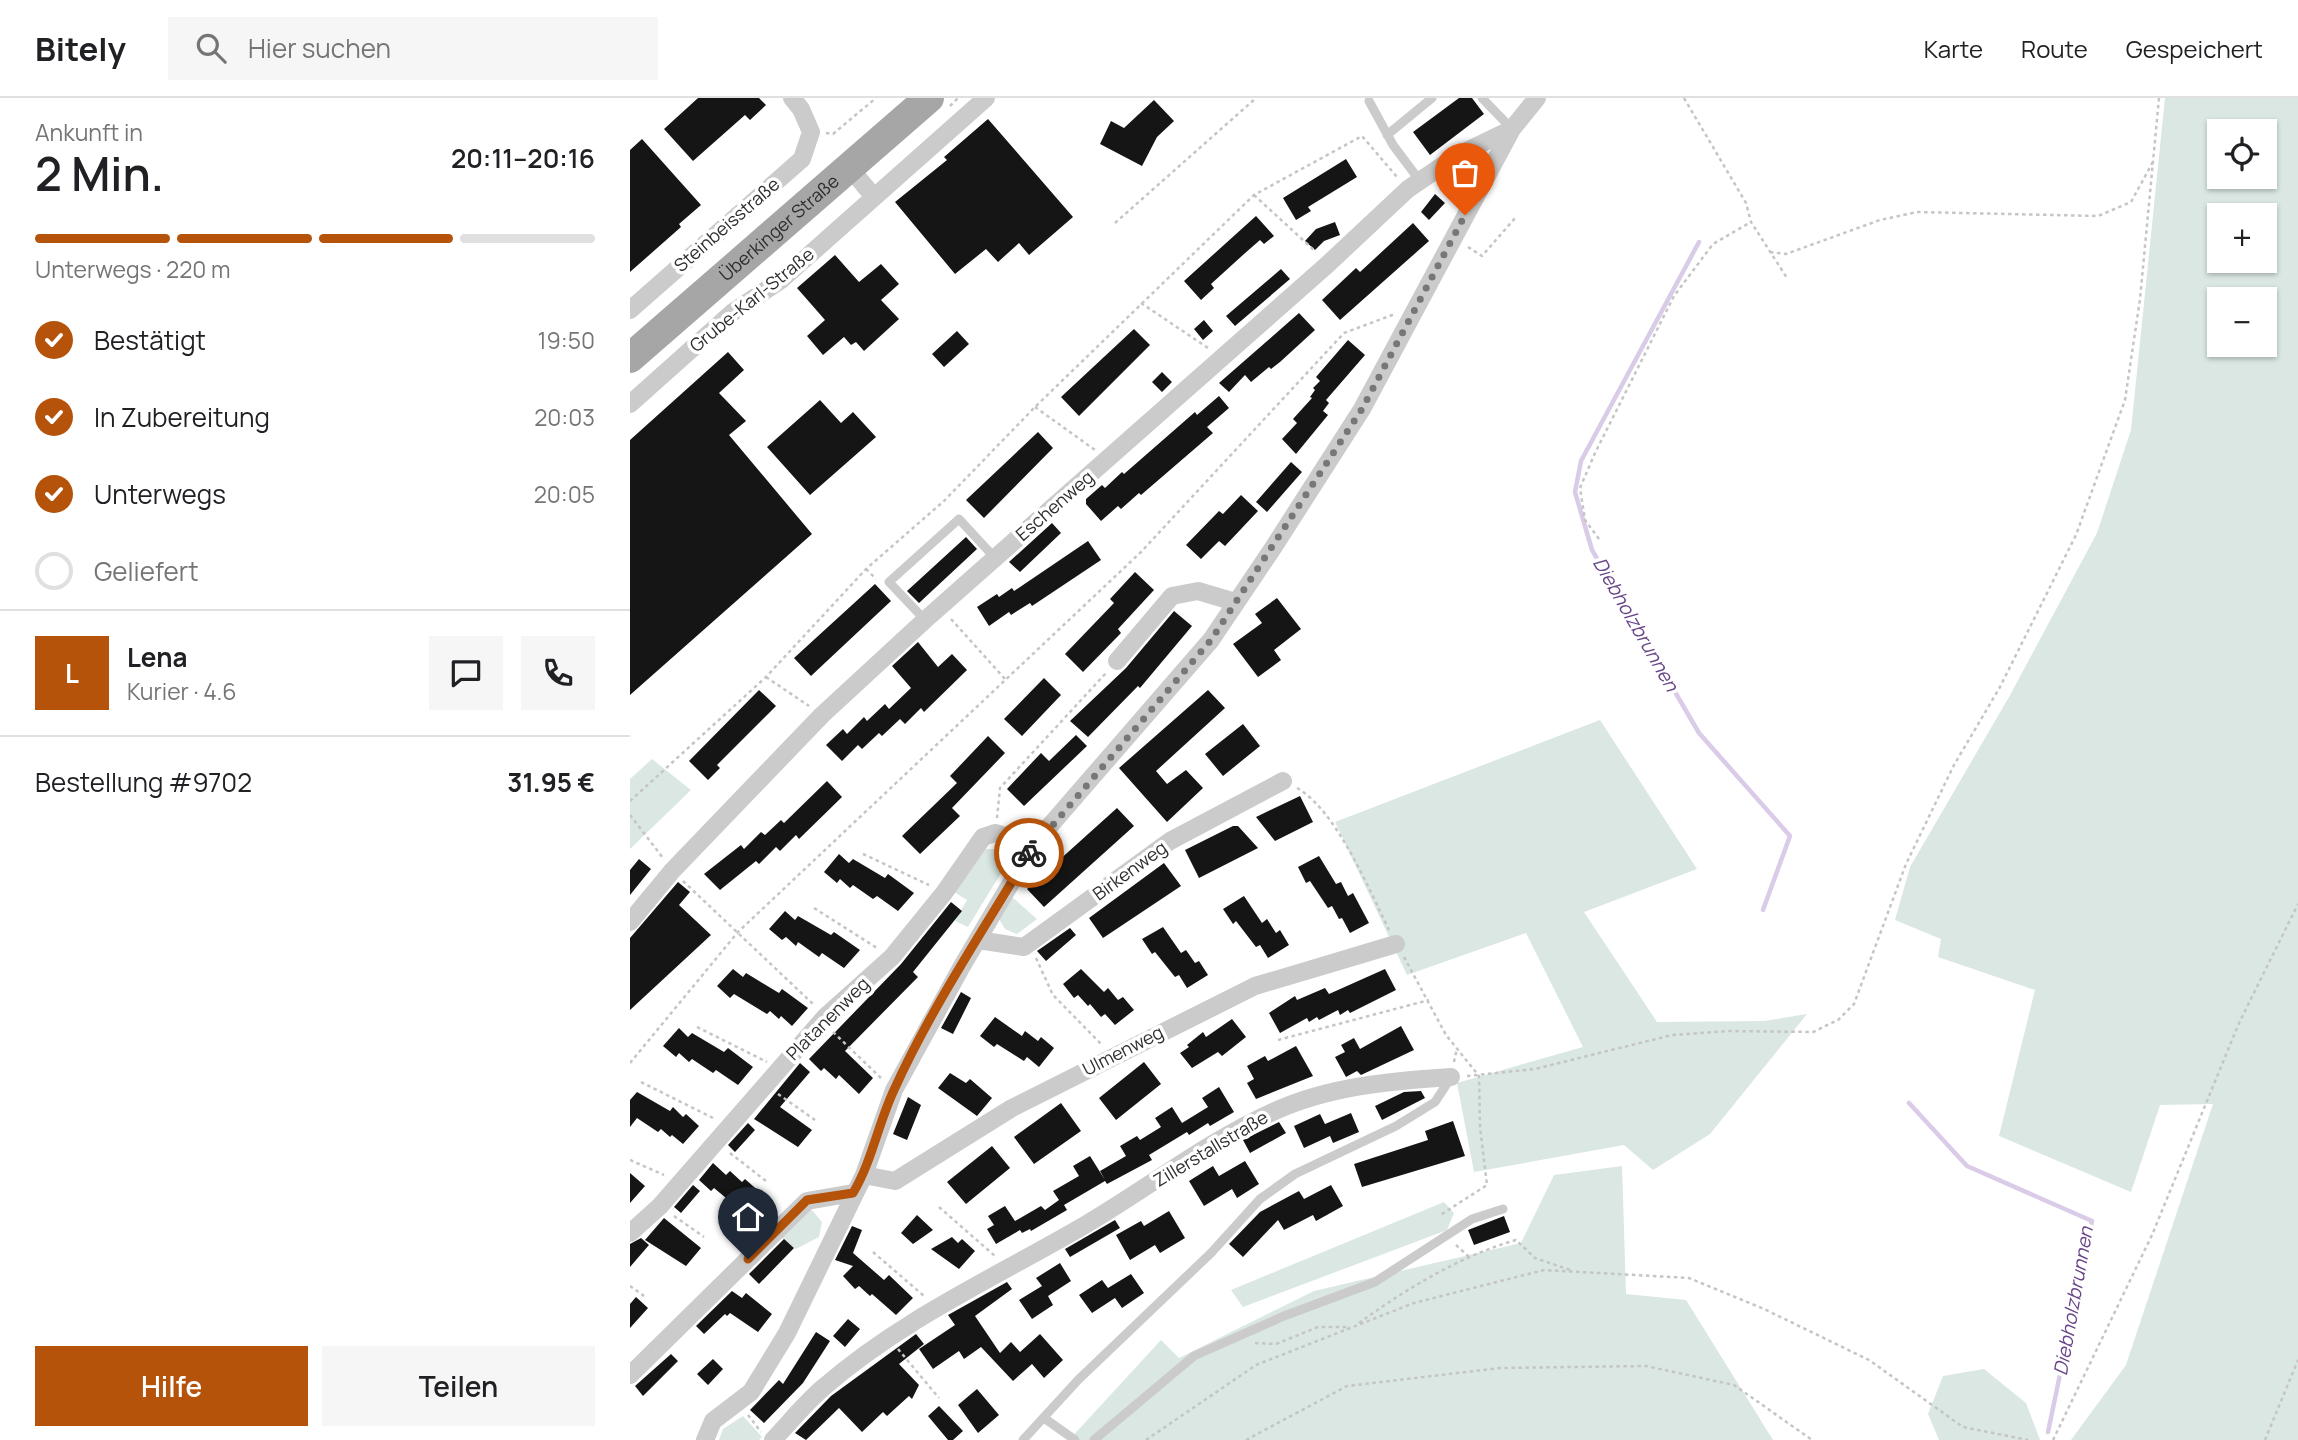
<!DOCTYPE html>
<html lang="de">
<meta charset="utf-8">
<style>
:root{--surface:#fff;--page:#f6f6f6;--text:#202124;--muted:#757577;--line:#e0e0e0;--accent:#b45309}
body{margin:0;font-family:Manrope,sans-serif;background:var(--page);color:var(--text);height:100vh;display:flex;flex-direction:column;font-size:26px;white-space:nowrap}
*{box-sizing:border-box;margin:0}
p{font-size:23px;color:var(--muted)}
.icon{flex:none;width:38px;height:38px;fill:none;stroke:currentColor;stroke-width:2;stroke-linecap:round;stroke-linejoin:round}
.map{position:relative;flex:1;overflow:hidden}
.sheet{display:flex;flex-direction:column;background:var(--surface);width:630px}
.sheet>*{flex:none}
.tools{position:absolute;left:1577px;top:21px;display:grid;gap:14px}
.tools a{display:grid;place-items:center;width:70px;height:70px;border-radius:0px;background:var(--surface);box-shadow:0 2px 5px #0004;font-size:35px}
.pin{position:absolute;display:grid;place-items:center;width:60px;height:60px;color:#fff;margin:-72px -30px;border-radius:50% 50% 50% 0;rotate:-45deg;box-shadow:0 0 7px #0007}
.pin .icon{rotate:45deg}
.courier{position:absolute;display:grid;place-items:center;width:70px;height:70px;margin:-35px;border:5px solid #b45309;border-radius:50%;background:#fff;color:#222;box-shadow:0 2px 9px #0007}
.headline em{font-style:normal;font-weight:600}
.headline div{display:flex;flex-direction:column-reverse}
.headline{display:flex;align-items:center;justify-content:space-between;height:119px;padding:0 35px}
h1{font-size:46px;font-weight:600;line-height:52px}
.bar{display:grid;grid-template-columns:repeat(4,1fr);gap:10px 7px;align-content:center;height:84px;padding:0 35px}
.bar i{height:9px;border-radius:5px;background:var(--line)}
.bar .active{background:var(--accent)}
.bar p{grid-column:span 4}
.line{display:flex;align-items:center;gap:18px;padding:0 35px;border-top:2px solid var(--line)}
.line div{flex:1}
.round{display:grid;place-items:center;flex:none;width:74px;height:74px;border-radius:0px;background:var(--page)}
ol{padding:0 35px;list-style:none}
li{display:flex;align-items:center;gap:21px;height:77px}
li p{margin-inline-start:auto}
li .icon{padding:7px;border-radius:50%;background:var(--accent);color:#fff;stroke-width:4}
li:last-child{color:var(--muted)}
li i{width:38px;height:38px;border:4px solid var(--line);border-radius:50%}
.action{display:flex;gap:14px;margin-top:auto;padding:14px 35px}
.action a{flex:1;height:80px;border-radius:0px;background:var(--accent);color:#fff;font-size:28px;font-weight:600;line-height:80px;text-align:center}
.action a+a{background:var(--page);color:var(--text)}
header{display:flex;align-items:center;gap:42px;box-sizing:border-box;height:98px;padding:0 35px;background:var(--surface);border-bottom:2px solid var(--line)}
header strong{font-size:33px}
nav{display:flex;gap:38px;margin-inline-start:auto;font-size:24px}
.search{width:490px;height:63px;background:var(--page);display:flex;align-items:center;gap:18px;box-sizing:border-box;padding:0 24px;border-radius:0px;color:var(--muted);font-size:26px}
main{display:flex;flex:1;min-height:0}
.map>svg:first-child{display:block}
</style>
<header>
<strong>Bitely</strong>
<div class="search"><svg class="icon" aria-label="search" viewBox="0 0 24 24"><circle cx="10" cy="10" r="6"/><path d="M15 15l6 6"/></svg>Hier suchen</div>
<nav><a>Karte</a><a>Route</a><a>Gespeichert</a></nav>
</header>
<main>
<section class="sheet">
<div class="headline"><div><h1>2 Min.</h1><p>Ankunft in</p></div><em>20:11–20:16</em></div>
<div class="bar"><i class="active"></i><i class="active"></i><i class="active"></i><i></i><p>Unterwegs · 220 m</p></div>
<ol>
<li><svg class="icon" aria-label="check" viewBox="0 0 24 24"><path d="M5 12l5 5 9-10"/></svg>Bestätigt<p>19:50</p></li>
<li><svg class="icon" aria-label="check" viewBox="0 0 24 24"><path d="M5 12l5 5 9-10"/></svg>In Zubereitung<p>20:03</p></li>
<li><svg class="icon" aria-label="check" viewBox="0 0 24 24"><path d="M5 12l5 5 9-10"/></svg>Unterwegs<p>20:05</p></li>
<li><i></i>Geliefert</li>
</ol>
<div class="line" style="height:126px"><b class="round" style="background:var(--accent);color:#fff">L</b><div><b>Lena</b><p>Kurier · 4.6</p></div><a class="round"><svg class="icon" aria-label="chat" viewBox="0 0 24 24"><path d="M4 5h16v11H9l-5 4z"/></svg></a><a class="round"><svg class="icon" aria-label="phone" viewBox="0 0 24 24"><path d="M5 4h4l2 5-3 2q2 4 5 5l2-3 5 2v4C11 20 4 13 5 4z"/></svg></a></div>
<div class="line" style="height:91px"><div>Bestellung #9702</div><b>31.95 €</b></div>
<div class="action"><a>Hilfe</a><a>Teilen</a></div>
</section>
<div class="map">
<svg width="1668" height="1342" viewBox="0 0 1668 1342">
<rect width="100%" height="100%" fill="#fff"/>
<path fill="#dae7e2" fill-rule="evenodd" d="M1535 0H1668V1342H1441L1496 1267 1583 1006 1530 1007 1501 1094 1369 1038 1405 892 1308 859 1311 841 1265 822 1280 769 1379 599 1467 435 1501 332ZM1589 33H1634V79H1589ZM1589 117H1634V163H1589ZM1589 201H1634V247H1589Z
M970 622 1067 771 954 814 1027 924 1134 923 1177 916 1080 1036 1023 1072 994 1047 844 1074 827 985 953 949 896 835 777 877 705 724Z
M22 661 61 692 0 751V681Z
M355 751H366L373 755 376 767 338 829 325 823 337 802 322 793Z
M381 798 407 821 387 836 375 831 369 821Z
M992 1068 996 1196 1056 1202 1143 1342H439L531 1242 549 1260 684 1193 891 1145 924 1077Z
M814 1104 824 1115 817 1132 613 1209 601 1192Z
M181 1111 192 1124 189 1139 166 1151 148 1137Z
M1354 1271 1396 1305 1410 1342H1309L1298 1316 1313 1278Z
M113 1318 132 1339 129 1342H89L93 1331Z"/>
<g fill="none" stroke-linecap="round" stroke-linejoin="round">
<path stroke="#dacbe8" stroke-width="4.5" d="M1069 144 951 363 945 394 962 452 1069 635 1160 738 1133 812
M1279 1005 1337 1068 1462 1123 1418 1334"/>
</g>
<path fill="#151515" d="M68 0H129L136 7 120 22 115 17 63 63 34 31Z
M829 0H842L854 16 800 57 783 34Z
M524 2 544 23 527 39 512 68 470 46 481 23 494 30Z
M358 21 443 119 399 157 389 145 368 164 356 151 325 176 265 104 317 62 314 59Z
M12 41 71 107 49 126 51 129 0 174V52Z
M716 61 727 79 678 109 681 113 666 122 653 100Z
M805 96 815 105 799 122 791 114Z
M626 118 644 138 634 146 630 142 614 156 581 186 584 190 571 202 554 183Z
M705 124 710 137 694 143 685 152 675 143 686 131Z
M783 125 799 143 710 222 692 202 726 170 730 174Z
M205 157 229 184 251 166 269 186 251 202 269 221 234 253 226 244 221 247 214 239 193 257 177 238 195 222 167 190Z
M651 171 660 181 605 228 596 218Z
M669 215 685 232 650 264 641 271 639 269 621 284 615 277 599 294 589 285Z
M574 222 583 233 573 242 564 231Z
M504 231 520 247 449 318 431 299Z
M327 233 339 246 314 269 302 256Z
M718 242 735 257 696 302 699 305 693 313 698 317 666 356 652 341 667 325 663 321 682 300 680 299 685 292 683 290 690 283 686 279Z
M98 254 114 272 89 295 116 323 99 337 182 436 0 597V342Z
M532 274 542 284 532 294 522 284Z
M589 298 599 310 577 329 583 335 511 397 509 395 491 411 488 408 471 423 456 406V401L472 387 475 390 492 374 494 376 565 314 567 317Z
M190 302 211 325 223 314 246 339 180 397 137 349Z
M408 334 423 350 354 420 336 402Z
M661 364 672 374 637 414 626 404Z
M611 397 628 413 595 448 589 443 571 461 556 447 589 413 593 416Z
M422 425 431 435 390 474 379 464Z
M336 439 347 451 289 505 277 493Z
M458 443 471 462 402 508 400 505 381 517 379 514 359 528 347 509 367 496 369 499 382 490 384 493Z
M505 474 524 492 488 531 491 535 453 574 435 556 484 505 480 501Z
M245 486 261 503 181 578 164 560Z
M647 500 671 531 644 552 651 562 628 579 603 546 632 525 625 516Z
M544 513 562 528 510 590 508 588 458 639 440 623 496 570Z
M288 544 308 569 322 556 337 572 294 614 291 610 275 626 270 621 252 638 249 635 232 651 228 647 212 663 196 647 213 631 217 636 234 619 237 623 255 606 259 611 281 590 262 568Z
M414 580 431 597 392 638 374 621Z
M129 592 146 608 87 667 90 670 78 682 59 663Z
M578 592 595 610 526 673 537 686 556 672 573 690 537 724 489 670Z
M613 626 630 648 593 678 575 656Z
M446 637 457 648 394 708 377 691 411 655 419 663Z
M358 638 375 655 322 710 330 718 290 756 272 738 327 685 320 678Z
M197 683 212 699 169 741 166 737 150 753 146 749 129 766 126 763 90 792 74 776 111 747 114 751 131 734 135 737 151 722 154 725Z
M670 698 683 724 645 743 626 719Z
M487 710 504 728 414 809 397 791Z
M603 728H608L628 750 569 780 555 752Z
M209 756 219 765 223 761 255 780 258 776 284 795 268 813 247 798 243 801 223 787 220 790 210 781 207 785 194 774Z
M689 758 706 786 711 784 718 798 723 795 739 825 720 835 712 820 709 821 702 808 698 810 680 783 676 785 668 769Z
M9 761 21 771 0 797V772Z
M534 765 551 788 473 840 459 820Z
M48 784 60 794 49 807 81 837 0 912V840Z
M614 798 632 825 637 821 646 835 650 832 659 847 638 860 630 847 626 849 606 823 603 826 593 811Z
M321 804 332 813 283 874 288 879 215 953 243 980 229 996 209 977 206 981 194 970 191 973 179 961 271 866Z
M155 813 165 822 168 818 201 837 204 834 230 852 214 870 192 855 189 859 168 844 166 848 156 839 152 842 139 831Z
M533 829 551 855 556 852 565 865 569 863 578 877 557 890 549 877 545 879 525 854 522 856 512 841Z
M440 830 446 837 416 863 407 853Z
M103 871 113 879 116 875 149 895 152 891 178 910 162 928 151 918 149 921 140 913 137 916 104 896 100 900 87 888Z
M451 871 474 894 478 890 488 902 493 899 504 912 485 927 475 916 471 919 460 906 458 908 448 897 444 900 433 886Z
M755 871 766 892 720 915 718 912 710 917 708 912 689 922 687 919 679 924 677 920 650 935 639 915 665 898 667 902 695 890 699 896Z
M331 894 341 900 323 936 311 930Z
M365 919 392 938 395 933 408 943 411 939 424 950 409 969 397 959 394 963 367 946 364 949 350 938Z
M602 921 616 939 592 958 588 954 562 970 550 955 559 949 557 947 573 934 576 939Z
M771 928 784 952 731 977 727 973 716 979 705 959 715 954 711 947 724 940 730 951Z
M49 930 58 939 62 935 94 954 98 950 123 969 108 987 86 972 83 975 62 961 59 964 49 955 46 959 33 948Z
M666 948 683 978 626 1001 617 985 624 981 617 968 635 958 638 963Z
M514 964 531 986 486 1022 469 1000Z
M170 965 180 974 150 1009 182 1032 168 1049 124 1021Z
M320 975 336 985 340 981 362 1000 347 1018 308 990Z
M589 989 604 1014 580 1028 578 1025 559 1037 557 1034 519 1057 522 1062 477 1086 475 1083 434 1107 437 1112 401 1133 400 1131 392 1135 390 1132 366 1146 357 1131 364 1127 358 1118 375 1108 385 1123 411 1108 415 1112 429 1102 423 1093 449 1078 443 1068 460 1058 475 1082 470 1073 496 1058 490 1048 507 1038 510 1042 531 1029 525 1020 542 1009 552 1025 578 1009 572 1000Z
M791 993 795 1000 752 1022 745 1008 774 994Z
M7 994 40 1013 43 1009 53 1019 56 1016 69 1028 53 1046 42 1037 40 1039 31 1031 28 1034 7 1020 0 1029V1002Z
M278 999 291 1007 277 1042 263 1036Z
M431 1005 451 1033 404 1066 384 1039Z
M721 1015 729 1034 703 1045 700 1038 674 1050 664 1028 690 1016 695 1026Z
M823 1023 835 1058 732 1089 724 1066 798 1042 795 1033Z
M649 1024 656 1035 620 1055 613 1042Z
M118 1025 125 1032 105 1054 98 1047Z
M362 1048 380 1070 336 1106 317 1084Z
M615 1063 629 1086 607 1100 602 1091 574 1108 559 1083 583 1068 589 1078Z
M83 1065 96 1077 100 1073 112 1084 115 1081 133 1097 117 1115 98 1098 96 1100 84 1090 81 1093 69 1082Z
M0 1075 15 1088 0 1105Z
M63 1087 70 1093 51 1115 44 1109Z
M701 1087 713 1108 686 1123 683 1117 654 1132 648 1122 613 1159 599 1146 630 1114 669 1093 674 1101Z
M539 1113 555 1140 530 1155 525 1147 500 1162 486 1137 511 1123 514 1128Z
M287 1117 303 1132 283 1146 271 1135Z
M874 1118 880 1134 844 1147 838 1132Z
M34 1120 71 1150 56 1168 15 1142Z
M485 1122 490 1130 440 1159 435 1151Z
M222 1128 232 1132 223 1155 254 1182 259 1177 283 1200 266 1217 242 1196 240 1198 229 1188 225 1191 213 1178 223 1168 205 1162Z
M322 1139 328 1145 332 1141 345 1153 329 1171 301 1151Z
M11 1140 19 1147 0 1169V1146Z
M154 1141 164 1150 129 1186 119 1176Z
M430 1165 441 1183 418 1198 423 1207 402 1221 389 1202 412 1188 406 1180Z
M501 1176 514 1195 492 1210 485 1200 462 1215 449 1197 472 1182 478 1190Z
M377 1184 382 1191 345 1218 370 1255 381 1244 390 1254 410 1236 433 1262 414 1280 402 1266 383 1283 351 1249 334 1261 329 1253 303 1271 289 1251 325 1227 318 1217Z
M102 1193 112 1200 116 1195 142 1216 128 1234 100 1215 97 1218 95 1216 74 1236 66 1228Z
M6 1199 18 1210 0 1230V1206Z
M218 1221 230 1231 215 1249 203 1238Z
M186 1234 200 1243 173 1285 134 1325 120 1312 149 1282 153 1286Z
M286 1236 294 1246 269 1266 289 1287 282 1301 279 1298 257 1318 253 1314 232 1334 209 1310 176 1342 165 1335 201 1298Z
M41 1256 48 1263 13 1298 5 1288Z
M83 1261 93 1271 78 1287 67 1276Z
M347 1291 369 1317 348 1335 328 1307Z
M309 1308 333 1333 323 1342H318L298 1318Z"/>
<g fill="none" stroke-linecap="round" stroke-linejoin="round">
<path stroke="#c5c5c5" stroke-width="2.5" stroke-dasharray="3.5 3.5" stroke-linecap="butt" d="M1054 0 1116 105 1121 124 1157 180
M320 8 328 0
M196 35 203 36 246 0
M624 97 686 154
M485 125 626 0
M838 149 852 158 886 119
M1140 154 1156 156 1250 122 1287 114 1468 118 1501 104 1524 62
M511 205 578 250
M405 309 465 352
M969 441 955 422 950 390 965 355 1044 198 1083 146 1121 124
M236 471 246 481
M321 521 375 581
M136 579 179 608
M667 690C706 712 739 791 759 832
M0 703 136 579 236 471 315 402 405 309 624 97 732 38 767 79
M0 717 33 760
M367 720 370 690 476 575
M233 756 299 787
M53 783 183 906
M184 810 247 850
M774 859 816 937 849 978 850 1029 857 1087 809 1118
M406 860 423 897 471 946
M67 929 137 964
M203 934 251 980
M648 942 799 902
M824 964 827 950
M0 965 108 834 511 454 714 235 765 216
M837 978 905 971 1042 937 1097 933 1183 934 1208 922 1224 906 1276 766 1324 667 1370 589 1446 437 1495 302 1510 201 1529 0
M11 984 85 1021
M148 996 185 1022
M100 1055 136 1083
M0 1062 34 1077
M309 1109 365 1158
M44 1118 74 1139
M826 1147 839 1159
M243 1154 294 1198
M0 1188 14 1198
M729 1225C776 1191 830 1158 886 1142L905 1160 943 1173
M625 1245 646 1246 688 1229H720
M268 1251 309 1300
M118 1317 131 1334
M516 1342 626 1267 784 1205 914 1172 1059 1180 1134 1211 1239 1262 1333 1329 1398 1342
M616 1342 717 1288 870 1270 1016 1268 1104 1287 1182 1342
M1423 1342 1522 1137 1609 925 1668 806
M1635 1342 1668 1262"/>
<path stroke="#cbcbcb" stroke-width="9" d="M852 0 882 31
M739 3 763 47 790 83
M757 37 802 0
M295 522 259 484 329 421 365 460
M414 1320 445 1342
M393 1342 448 1282 581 1155 630 1101 665 1076 766 1028 805 1004 820 981
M464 1342 564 1258 654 1218 745 1184 842 1121 873 1111"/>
<path stroke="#cbcbcb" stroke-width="18" d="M219 69 244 99
M0 212 172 61 181 34 171 11 162 0
M0 306 103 214 151 182 356 0
M487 563 542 498 568 493 605 504
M0 824 42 773 192 617 295 522 698 166 778 91 828 57 882 31
M348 842 394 849 540 743 653 683
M234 1077 265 1083 382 1010 625 888 766 846
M0 1135 30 1108 195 919 262 859 314 795 353 739 365 735 404 746
M0 1277 177 1103 223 1095
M75 1342 83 1323 121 1294 157 1235 234 1077 264 992 332 868 404 746 581 542 643 450 732 311 882 31 907 0
M143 1342C160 1324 176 1304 194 1289 272 1221 366 1179 455 1127 518 1090 578 1043 645 1013 700 988 761 983 821 979"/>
<path stroke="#a6a6a6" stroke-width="30" id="s1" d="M0 260 299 0"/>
</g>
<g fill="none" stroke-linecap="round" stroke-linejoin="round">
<path stroke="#777" stroke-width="7" stroke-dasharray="0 12.6" d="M399 755 581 542 732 311 835 117"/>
<path stroke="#b45309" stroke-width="9" d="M118 1161 177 1102 223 1095C242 1063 248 1026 264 992 301 910 353 833 399 755"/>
</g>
<g text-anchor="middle" stroke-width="7" stroke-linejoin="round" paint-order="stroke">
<g font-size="18" fill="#2e2e2e" stroke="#fff">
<text transform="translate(97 127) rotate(-41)" y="6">Steinbeisstraße</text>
<text dy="6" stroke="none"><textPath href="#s1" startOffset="198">Überkinger Straße</textPath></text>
<text transform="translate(122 202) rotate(-39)" y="6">Grube-Karl-Straße</text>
<text transform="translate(425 408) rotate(-41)" y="6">Eschenweg</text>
<text transform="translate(500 773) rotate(-36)" y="6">Birkenweg</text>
<text transform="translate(198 921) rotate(-45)" y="6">Platanenweg</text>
<text transform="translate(493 953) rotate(-27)" y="6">Ulmenweg</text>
<text transform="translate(581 1051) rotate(-31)" y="6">Zillerstallstraße</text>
</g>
<g font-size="19" font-style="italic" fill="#684588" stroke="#fff">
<text transform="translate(1006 526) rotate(60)" y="7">Diebholzbrunnen</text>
<text transform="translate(1443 1203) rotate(-80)" y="7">Diebholzbrunnen</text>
</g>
</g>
</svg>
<div class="tools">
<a><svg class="icon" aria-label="locate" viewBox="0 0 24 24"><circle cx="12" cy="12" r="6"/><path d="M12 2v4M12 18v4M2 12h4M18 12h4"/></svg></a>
<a>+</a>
<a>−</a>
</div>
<div class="pin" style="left:835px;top:117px;background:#ea580c"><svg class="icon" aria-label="bag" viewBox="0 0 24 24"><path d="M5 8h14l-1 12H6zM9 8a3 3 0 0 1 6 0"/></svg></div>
<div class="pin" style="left:118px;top:1161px;background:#1f2937"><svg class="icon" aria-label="home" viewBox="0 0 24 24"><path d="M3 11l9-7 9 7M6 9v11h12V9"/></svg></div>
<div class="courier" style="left:399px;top:755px"><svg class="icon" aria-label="bike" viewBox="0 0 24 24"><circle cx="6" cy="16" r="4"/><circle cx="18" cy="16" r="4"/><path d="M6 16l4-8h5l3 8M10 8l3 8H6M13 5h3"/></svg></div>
</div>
</main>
